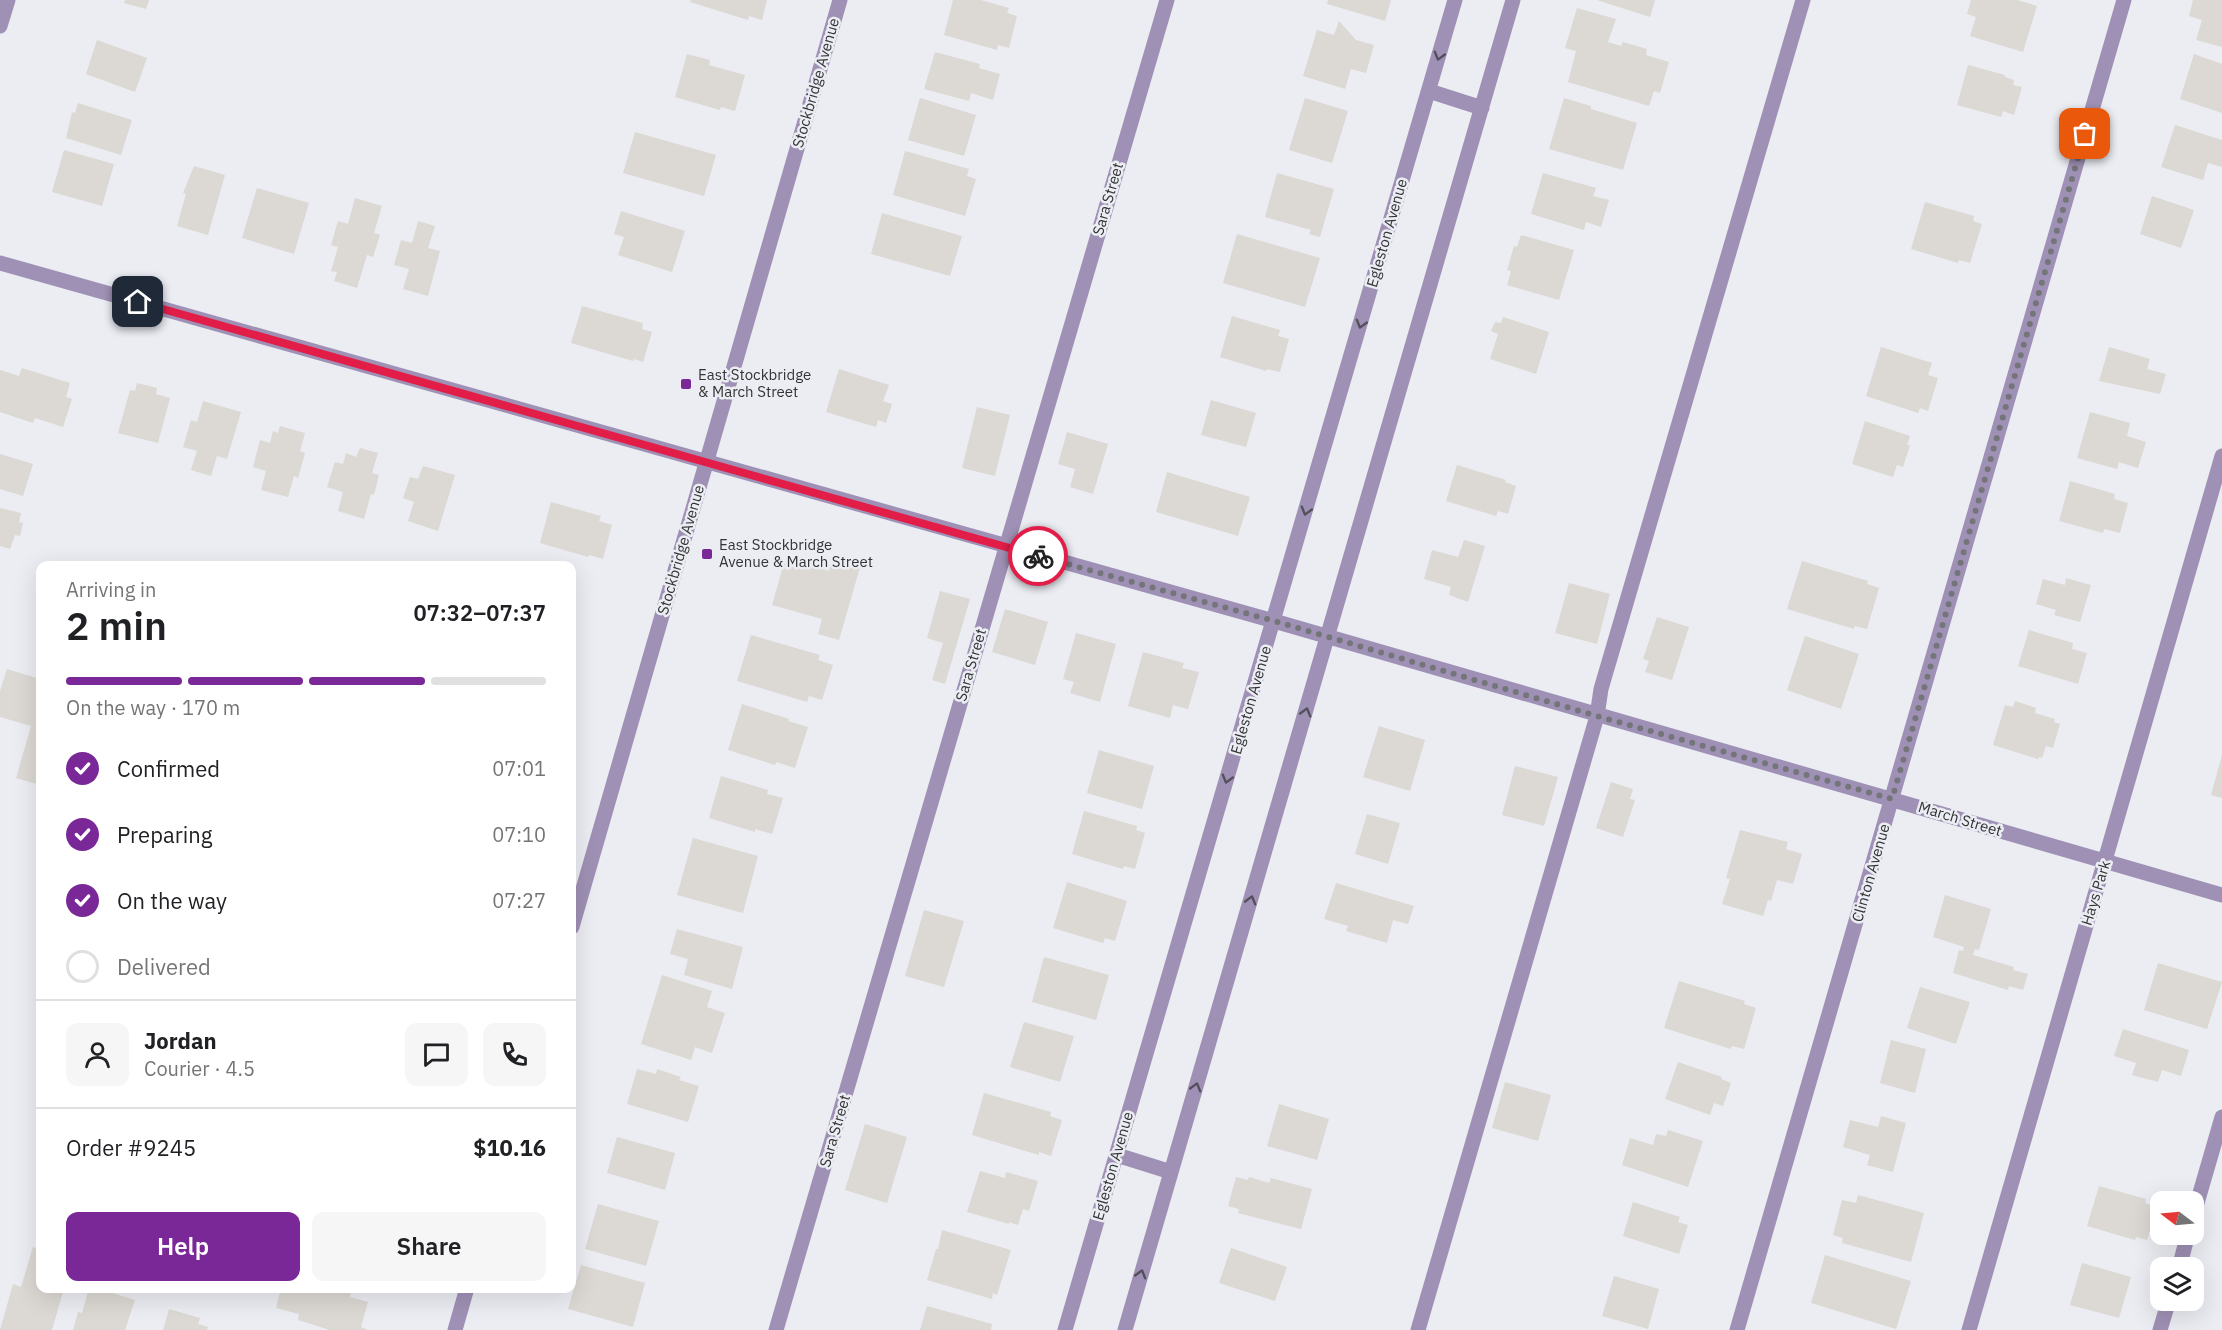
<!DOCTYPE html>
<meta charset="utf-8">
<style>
:root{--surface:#fff;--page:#f6f6f6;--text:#202124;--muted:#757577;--line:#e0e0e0;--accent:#7a2797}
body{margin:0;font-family:"IBM Plex Sans",sans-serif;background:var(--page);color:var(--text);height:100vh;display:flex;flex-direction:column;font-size:22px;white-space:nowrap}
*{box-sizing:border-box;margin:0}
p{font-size:20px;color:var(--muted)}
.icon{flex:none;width:33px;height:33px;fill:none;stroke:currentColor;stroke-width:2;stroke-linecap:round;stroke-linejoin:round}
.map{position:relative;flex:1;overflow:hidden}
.sheet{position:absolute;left:36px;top:561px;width:540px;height:732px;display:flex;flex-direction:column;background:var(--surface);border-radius:12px;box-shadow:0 6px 24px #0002}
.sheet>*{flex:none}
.needle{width:39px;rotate:286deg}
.buttons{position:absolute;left:2150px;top:1191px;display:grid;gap:12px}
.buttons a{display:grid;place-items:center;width:54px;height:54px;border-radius:12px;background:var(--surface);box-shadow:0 6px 24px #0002;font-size:30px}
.pin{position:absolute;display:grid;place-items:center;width:51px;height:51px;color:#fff;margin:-26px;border-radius:12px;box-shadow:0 3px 9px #0006}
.courier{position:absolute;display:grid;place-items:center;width:60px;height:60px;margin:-30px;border:4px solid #e11d48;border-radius:50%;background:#fff;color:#222;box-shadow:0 2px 8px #0007}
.head em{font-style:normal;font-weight:600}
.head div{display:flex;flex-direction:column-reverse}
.head{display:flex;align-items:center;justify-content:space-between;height:102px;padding:0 30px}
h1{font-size:39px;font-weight:600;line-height:45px}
.bar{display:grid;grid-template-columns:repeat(4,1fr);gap:9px 6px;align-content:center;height:72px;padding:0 30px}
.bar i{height:8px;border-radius:4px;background:var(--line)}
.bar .selected{background:var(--accent)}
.bar p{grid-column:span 4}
.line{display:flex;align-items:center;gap:15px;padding:0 30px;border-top:2px solid var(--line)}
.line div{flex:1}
.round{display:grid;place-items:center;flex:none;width:63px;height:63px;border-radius:12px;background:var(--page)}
ol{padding:0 30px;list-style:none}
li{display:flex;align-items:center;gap:18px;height:66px}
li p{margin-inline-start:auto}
li .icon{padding:6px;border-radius:50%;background:var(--accent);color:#fff;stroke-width:4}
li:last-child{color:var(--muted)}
li i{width:33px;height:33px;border:3px solid var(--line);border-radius:50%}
.action{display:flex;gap:12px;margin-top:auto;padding:12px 30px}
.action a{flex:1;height:69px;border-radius:12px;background:var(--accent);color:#fff;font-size:24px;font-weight:600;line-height:69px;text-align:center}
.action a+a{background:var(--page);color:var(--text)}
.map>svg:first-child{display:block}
</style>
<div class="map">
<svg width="2222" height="1330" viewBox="0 0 2222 1330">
<rect width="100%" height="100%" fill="#ebedf3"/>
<path fill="#dcd8d3" d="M125 0H149L146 9 124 3Z
M691 0H767L762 20 749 16 748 20 690 2Z
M953 0H981L1009 8 1007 13 1017 16 1009 48 998 45 997 50 944 35Z
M1328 0H1391L1385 21 1327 4Z
M1597 0H1655L1650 17Z
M1971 0H2017L2037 6 2023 52 1970 36 1976 17 1967 14Z
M2193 0H2222V47L2196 40 2202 20 2189 16Z
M1577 8 1616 19 1608 42 1621 46 1623 42 1647 49 1646 55 1669 62 1660 93 1654 91 1649 106 1568 82 1576 51 1565 48Z
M1339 21 1356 40 1374 45 1366 73 1351 69 1345 89 1303 76 1317 30 1334 35Z
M97 40 147 58 135 92 86 74Z
M935 52 980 64 979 68 1000 74 993 100 971 93 969 101 924 89Z
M687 54 710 60 709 65 745 75 735 111 721 107 720 110 675 97Z
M2194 54 2222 64V113L2180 99Z
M1968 65 2005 75V77L2014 80 2013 85 2022 87 2014 115 2003 111 2001 117 1957 105Z
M920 98 976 115 964 156 908 140Z
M1305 98 1348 111 1332 163 1289 150Z
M1564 98 1591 106V109L1637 123 1623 170 1549 149Z
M78 103 132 120 121 155 66 138 72 112 75 113Z
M2175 125 2222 140V167L2208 163 2203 180 2161 167Z
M635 132 716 155 704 196 623 173Z
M64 150 114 164 102 206 52 192Z
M905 151 969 169 967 176 976 179 965 216 893 195Z
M194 166 225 175 208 235 177 226 186 194 183 193Z
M1277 173 1334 189 1320 237 1309 234 1311 230 1265 217Z
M1543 173 1596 188 1593 196 1609 200 1601 227 1586 222 1584 230 1531 214Z
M257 188 309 203 294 254 242 238Z
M2152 196 2194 210 2181 248 2140 234Z
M355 198 382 206 374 233 380 235 373 257 367 255 357 288 334 281 337 272 331 271 338 247 331 245 338 221 348 224Z
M1925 202 1974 216 1973 221 1982 224 1970 263 1959 260 1958 263 1911 249Z
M621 211 685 231 672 272 618 255 624 237 614 234Z
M882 213 962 236 950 276 871 254Z
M418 221 435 226 428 248 440 251 428 296 403 289 409 269 394 265 401 240 412 243Z
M1237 234 1320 258 1305 307 1223 283Z
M1521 235 1574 250 1559 300 1507 285 1511 271 1507 270 1514 246 1517 247Z
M582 306 643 323 642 329 652 332 643 362 634 359 633 361 571 343Z
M1232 316 1280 330 1278 336 1289 339 1280 372 1267 369 1266 371 1220 357Z
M1503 317 1549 332 1536 374 1490 359 1498 334 1491 331 1495 322 1501 323Z
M1881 347 1932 363 1928 375 1938 378 1928 411 1920 408 1918 413 1866 396Z
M2109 347 2150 359 2147 369 2166 374 2160 394 2099 381Z
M22 368 70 383 66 397 72 399 63 427 35 418 33 423 0 412V370L19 376Z
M839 369 889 385 883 401 892 404 886 423 878 420 876 427 826 412Z
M137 383 157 388 156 394 170 398 158 443 118 433 130 390 135 391Z
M1211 400 1256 413 1246 447 1201 435Z
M203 401 241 412 227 459 217 456 211 476 191 470 197 451 183 447 191 420 197 422Z
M977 407 1010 415 995 476 962 468Z
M2090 412 2130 423 2127 436 2146 442 2138 468 2119 462 2117 469 2077 458Z
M1865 421 1910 436 1907 445H1910L1903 467 1897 465 1893 477 1852 464Z
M280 426 305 433 300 451 305 453 298 478 294 476 288 497 261 490 266 471 253 467 260 440 270 443 273 431 278 433Z
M1067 432 1108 444 1093 494 1070 487 1075 469 1058 464Z
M360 448 378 453 372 473 379 475 374 495 371 494 364 519 338 511 343 492 327 487 335 462 343 464 346 453 356 457Z
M0 454 33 464 23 496 0 489Z
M1457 465 1506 480 1505 482 1516 486 1508 514 1498 511 1496 516 1446 501Z
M423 466 455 475 438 531 408 521 414 502 403 498 410 477 418 479Z
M1167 472 1250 497 1238 536 1156 512Z
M2070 481 2115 494 2114 499 2128 503 2120 533 2104 529 2103 533 2059 521Z
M551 502 601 516 599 521 612 525 603 559 589 555 588 557 540 543Z
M0 508 21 513 19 522 23 523 20 536 15 535 10 549 0 546Z
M1464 540 1485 546 1468 602 1449 595 1451 587 1424 579 1432 550 1458 557Z
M833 556 861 564 839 640 818 634 822 619 772 605 784 563 808 569 809 565 829 571Z
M1802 561 1868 581 1867 584 1879 588 1867 629 1855 626 1854 629 1787 609Z
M2066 578 2091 585 2080 622 2054 615 2056 610 2036 604 2043 579 2065 585Z
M1569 583 1610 594 1597 644 1555 633Z
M940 591 970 599 945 684 932 680 943 643 927 638Z
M1005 609 1048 622 1035 665 992 652Z
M1657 617 1689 627 1672 680 1645 672 1649 661 1643 659Z
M2029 630 2073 643 2072 649 2087 653 2078 684 2018 666Z
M1076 633 1116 644 1100 702 1070 693 1074 682 1063 679Z
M751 635 820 655 818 660 833 665 822 700 809 696 807 702 737 681Z
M1805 636 1859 654 1841 709 1787 690Z
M1143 652 1184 663 1182 668 1199 672 1188 709 1173 705 1170 718 1128 706Z
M7 669 40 679V785L16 778 31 726 0 717V691Z
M2015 701 2036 708 2035 713 2055 719 2054 722 2060 724 2053 748 2046 746 2042 758 2039 757 2038 759 1993 745 2005 705 2013 707Z
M742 704 789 719 788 721 808 727 795 768 776 762 775 765 728 750Z
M1379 726 1425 740 1410 791 1363 777Z
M1099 750 1154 766 1142 809 1087 793Z
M2222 755V798L2211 795Z
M1515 766 1558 777 1544 826 1502 815Z
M721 776 768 790 767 794 783 798 772 834 755 829V832L709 818Z
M1611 782 1633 789 1630 799 1635 800 1623 837 1596 828Z
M1084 811 1137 826 1136 830 1145 833 1135 869 1124 866 1123 869 1072 854Z
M1367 814 1400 823 1388 864 1355 854Z
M1740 830 1788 842 1786 849 1802 854 1793 884 1777 880 1771 901 1768 900 1763 916 1722 904 1730 879 1726 878Z
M693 838 758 856 743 913 677 895Z
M1067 882 1127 901 1115 941 1105 938 1103 943 1053 928Z
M1336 883 1414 906 1408 924 1393 920 1387 943 1346 931 1348 926 1324 919Z
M1945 895 1991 909 1979 950 1975 949 1973 955 2014 967 2013 970 2028 974 2023 990 2009 986 2008 990 1953 973 1959 950 1963 951 1964 947 1933 937Z
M924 910 964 921 944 987 905 976Z
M677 929 743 947 732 989 684 975 688 959 670 954Z
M1044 957 1109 975 1096 1020 1032 1002Z
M2158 963 2222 982 2207 1029 2144 1010Z
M662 975 712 991 707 1007 725 1013 712 1053 695 1047 691 1060 641 1044Z
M1679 981 1745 1001 1744 1004 1756 1008 1744 1049 1732 1046 1731 1049 1664 1028Z
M1920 987 1970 1002 1956 1044 1907 1028Z
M1024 1022 1074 1036 1060 1082 1010 1067Z
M2123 1029 2189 1050 2181 1076 2162 1070 2158 1082 2132 1075 2136 1063 2114 1056Z
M1891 1040 1926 1049 1915 1093 1880 1083Z
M1678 1062 1722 1077 1721 1079 1731 1083 1723 1106 1714 1103 1710 1115 1665 1099Z
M637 1069 656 1074 657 1069 681 1077 679 1080 699 1086 688 1122 627 1104Z
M1505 1082 1551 1095 1538 1141 1492 1128Z
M984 1093 1051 1112 1050 1116 1062 1120 1051 1156 1039 1152V1155L972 1135Z
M1279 1104 1329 1119 1317 1160 1267 1146Z
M1881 1116 1906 1123 1893 1172 1867 1165 1870 1155 1843 1147 1850 1120 1878 1127Z
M865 1124 907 1137 887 1203 845 1190Z
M1668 1130 1703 1141 1688 1187 1622 1165 1630 1138 1653 1145 1656 1134 1666 1136Z
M617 1137 675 1153 665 1190 607 1173Z
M980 1171 1005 1178 1006 1172 1038 1181 1029 1211 1023 1209 1018 1225 1009 1222V1224L967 1212Z
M1236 1177 1248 1180 1249 1177 1269 1183 1271 1178 1312 1189 1301 1229 1238 1213 1239 1209 1228 1206Z
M2099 1186 2146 1199 2145 1203 2157 1207 2147 1240 2136 1237 2135 1240 2087 1226Z
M1858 1195 1924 1213 1911 1262 1842 1243 1843 1238 1833 1235 1842 1200 1856 1203Z
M1633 1202 1680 1217 1678 1222 1688 1225 1679 1254 1623 1236Z
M598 1204 659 1221 646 1266 585 1249Z
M942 1230 1011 1250 997 1295 993 1293 992 1299 927 1280 936 1249H938Z
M33 1247 40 1250V1288H64L52 1330H0L13 1284 21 1287Z
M1231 1248 1287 1267 1275 1301 1219 1283Z
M1825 1255 1911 1281 1896 1329 1811 1303Z
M2082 1263 2131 1277 2119 1318 2070 1305Z
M581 1265 645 1283 633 1327 568 1309Z
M1614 1276 1659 1289 1648 1329 1602 1316Z
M89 1288H96L135 1300 125 1330H73L78 1312 82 1313Z
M281 1288 305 1291 306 1288H341L351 1291 350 1297 368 1302 361 1327 368 1330H330L298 1320 299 1314 276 1308Z
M927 1306 992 1324 991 1330H920Z
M169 1309 200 1318 198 1324 208 1327 207 1330H163Z"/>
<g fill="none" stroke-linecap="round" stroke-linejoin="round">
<path stroke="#9f91b5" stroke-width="15" d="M0 26 8 0
M1429 91 1482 108
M0 263 1274 621 2222 895
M572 927 840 0
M1117 1155 1171 1172
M2193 1217 2222 1117
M2179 1268 2188 1234
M455 1330 467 1288
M776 1330 1167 0
M1065 1330 1455 0
M1125 1330 1513 0
M1418 1330 1597 716 1601 689 1803 0
M1737 1330 2124 0
M1969 1330 2222 456
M2160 1330 2169 1300"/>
</g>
<defs><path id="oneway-chevron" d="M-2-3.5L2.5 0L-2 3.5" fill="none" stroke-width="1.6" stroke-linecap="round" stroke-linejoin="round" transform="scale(1.5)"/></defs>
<g stroke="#53505c">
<use href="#oneway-chevron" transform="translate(1439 56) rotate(106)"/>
<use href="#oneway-chevron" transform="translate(1361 324) rotate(106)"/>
<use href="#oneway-chevron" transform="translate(1306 511) rotate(106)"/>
<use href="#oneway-chevron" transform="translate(1306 712) rotate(-74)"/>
<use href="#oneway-chevron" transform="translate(1227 779) rotate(106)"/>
<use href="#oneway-chevron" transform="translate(1251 900) rotate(-74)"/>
<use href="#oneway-chevron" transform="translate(1196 1087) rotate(-74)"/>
<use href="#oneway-chevron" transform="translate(1141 1274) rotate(-74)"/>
</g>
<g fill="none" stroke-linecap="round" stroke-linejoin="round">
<path stroke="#737578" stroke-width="6" stroke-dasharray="0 10.8" d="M1038 556 1274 621 1597 716 1892 799 2085 134"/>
<path stroke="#e11d48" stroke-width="8" d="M138 302 1038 556"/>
</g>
<g fill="#7a2797" stroke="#ebedf3" stroke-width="2">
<rect x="680" y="378" width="12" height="12" rx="3"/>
<rect x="701" y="548" width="12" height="12" rx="3"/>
</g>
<g text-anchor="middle" stroke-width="5" stroke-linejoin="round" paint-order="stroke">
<g font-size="15" fill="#323436" stroke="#ebedf3">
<text transform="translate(816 83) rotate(-74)" y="5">Stockbridge Avenue</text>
<text transform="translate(1108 199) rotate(-74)" y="5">Sara Street</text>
<text transform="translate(1387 233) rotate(-74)" y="5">Egleston Avenue</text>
<text transform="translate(681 550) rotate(-74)" y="5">Stockbridge Avenue</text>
<text transform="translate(971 665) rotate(-74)" y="5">Sara Street</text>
<text transform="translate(1251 700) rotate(-74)" y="5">Egleston Avenue</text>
<text transform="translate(1960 819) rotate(17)" y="5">March Street</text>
<text transform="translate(1871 873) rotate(-74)" y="5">Clinton Avenue</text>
<text transform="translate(2096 893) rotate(-73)" y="5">Hays Park</text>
<text transform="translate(835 1131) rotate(-74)" y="5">Sara Street</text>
<text transform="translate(1113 1166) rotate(-74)" y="5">Egleston Avenue</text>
</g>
<g font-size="15" fill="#323436" stroke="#ebedf3" text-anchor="start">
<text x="698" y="380">East Stockbridge<tspan x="698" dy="17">&amp; March Street</tspan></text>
<text x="719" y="550">East Stockbridge<tspan x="719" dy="17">Avenue &amp; March Street</tspan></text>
</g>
</g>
</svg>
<div class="buttons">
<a><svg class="needle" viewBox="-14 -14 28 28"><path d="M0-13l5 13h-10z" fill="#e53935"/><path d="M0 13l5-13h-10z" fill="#757577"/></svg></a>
<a><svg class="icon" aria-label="layers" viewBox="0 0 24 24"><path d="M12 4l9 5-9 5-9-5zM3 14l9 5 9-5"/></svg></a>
</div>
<div class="pin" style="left:2085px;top:134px;background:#ea580c"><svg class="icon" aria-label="bag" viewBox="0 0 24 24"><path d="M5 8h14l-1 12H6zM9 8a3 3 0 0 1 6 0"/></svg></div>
<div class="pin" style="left:138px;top:302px;background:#1f2937"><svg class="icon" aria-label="home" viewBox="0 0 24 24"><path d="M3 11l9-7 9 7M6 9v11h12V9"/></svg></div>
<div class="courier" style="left:1038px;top:556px"><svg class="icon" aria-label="bike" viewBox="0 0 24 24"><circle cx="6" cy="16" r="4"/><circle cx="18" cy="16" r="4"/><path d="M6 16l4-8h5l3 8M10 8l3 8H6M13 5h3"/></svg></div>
<section class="sheet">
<div class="head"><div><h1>2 min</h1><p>Arriving in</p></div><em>07:32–07:37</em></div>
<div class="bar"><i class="selected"></i><i class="selected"></i><i class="selected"></i><i></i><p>On the way · 170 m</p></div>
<ol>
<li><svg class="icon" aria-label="check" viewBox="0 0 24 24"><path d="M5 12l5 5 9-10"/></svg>Confirmed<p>07:01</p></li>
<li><svg class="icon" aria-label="check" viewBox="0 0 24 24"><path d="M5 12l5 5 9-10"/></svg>Preparing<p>07:10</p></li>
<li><svg class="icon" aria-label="check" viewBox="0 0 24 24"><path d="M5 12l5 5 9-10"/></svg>On the way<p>07:27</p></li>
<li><i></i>Delivered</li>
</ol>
<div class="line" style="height:108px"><a class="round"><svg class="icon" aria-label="person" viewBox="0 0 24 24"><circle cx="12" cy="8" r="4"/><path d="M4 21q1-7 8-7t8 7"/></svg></a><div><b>Jordan</b><p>Courier · 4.5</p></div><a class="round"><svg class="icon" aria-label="chat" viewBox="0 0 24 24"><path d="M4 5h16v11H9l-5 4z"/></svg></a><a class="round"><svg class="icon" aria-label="phone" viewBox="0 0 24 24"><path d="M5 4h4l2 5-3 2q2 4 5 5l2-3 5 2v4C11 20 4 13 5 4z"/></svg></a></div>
<div class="line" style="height:78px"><div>Order #9245</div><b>$10.16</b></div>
<div class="action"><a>Help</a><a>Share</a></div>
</section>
</div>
